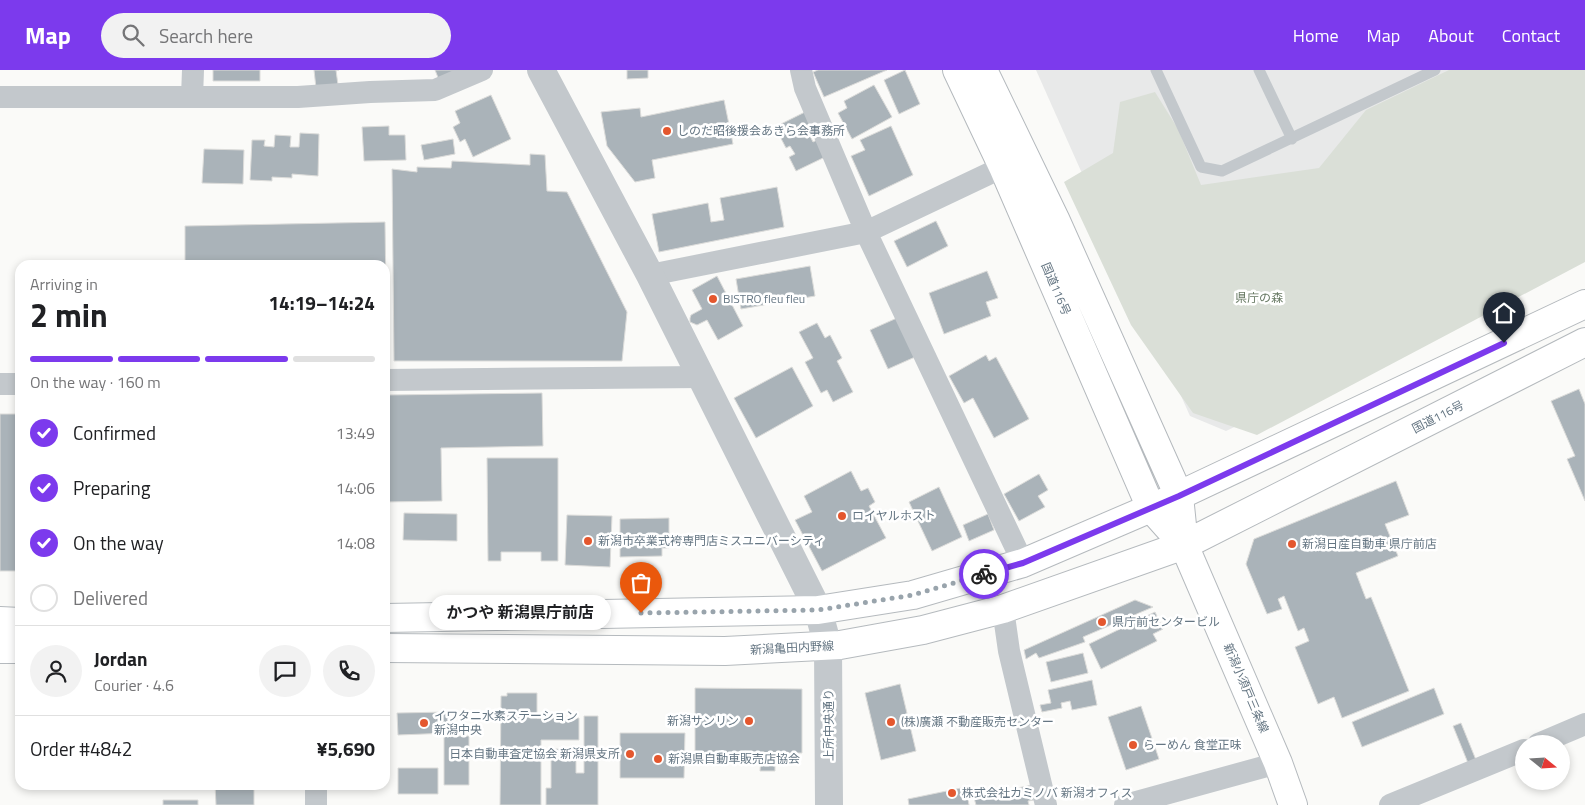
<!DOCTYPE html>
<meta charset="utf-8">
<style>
:root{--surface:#fff;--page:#f2f2f2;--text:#202124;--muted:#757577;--line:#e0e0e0;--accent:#7c3aed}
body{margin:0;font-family:"Titillium Web","Noto Sans JP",sans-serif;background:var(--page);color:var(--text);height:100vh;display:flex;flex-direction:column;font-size:19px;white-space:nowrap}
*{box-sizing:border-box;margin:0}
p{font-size:16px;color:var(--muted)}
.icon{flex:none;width:28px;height:28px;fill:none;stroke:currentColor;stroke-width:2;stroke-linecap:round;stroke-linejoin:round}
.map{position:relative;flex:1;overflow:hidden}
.panel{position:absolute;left:15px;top:190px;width:375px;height:530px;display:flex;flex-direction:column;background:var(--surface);border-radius:15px;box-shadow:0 2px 8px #0003}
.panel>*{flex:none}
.needle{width:32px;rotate:108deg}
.buttons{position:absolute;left:1515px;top:665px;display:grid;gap:10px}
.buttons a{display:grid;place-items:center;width:55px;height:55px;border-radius:50%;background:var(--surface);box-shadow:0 2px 8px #0003;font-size:25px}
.pin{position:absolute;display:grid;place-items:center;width:42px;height:42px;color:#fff;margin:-51px -21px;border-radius:50% 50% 50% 0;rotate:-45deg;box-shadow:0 0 5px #0007}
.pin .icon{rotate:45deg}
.courier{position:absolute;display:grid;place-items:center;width:50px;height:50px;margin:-25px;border:4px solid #7c3aed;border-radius:50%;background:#fff;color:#222;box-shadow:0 1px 6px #0007}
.bubble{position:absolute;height:35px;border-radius:18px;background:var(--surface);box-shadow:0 2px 8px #0003;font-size:16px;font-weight:700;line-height:35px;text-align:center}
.summary em{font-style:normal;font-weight:700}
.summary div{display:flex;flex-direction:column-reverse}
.summary{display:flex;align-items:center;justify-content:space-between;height:85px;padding:0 15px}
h1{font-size:32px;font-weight:700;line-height:38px}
.bar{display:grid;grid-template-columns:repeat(4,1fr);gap:8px 5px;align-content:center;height:60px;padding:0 15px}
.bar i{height:6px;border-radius:4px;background:var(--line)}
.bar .current{background:var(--accent)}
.bar p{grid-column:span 4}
.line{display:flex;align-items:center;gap:12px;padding:0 15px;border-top:1px solid var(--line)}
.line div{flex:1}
.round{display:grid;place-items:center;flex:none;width:52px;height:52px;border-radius:26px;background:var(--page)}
ol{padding:0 15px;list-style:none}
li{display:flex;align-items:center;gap:15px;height:55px}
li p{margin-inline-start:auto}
li .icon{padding:5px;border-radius:50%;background:var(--accent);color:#fff;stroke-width:4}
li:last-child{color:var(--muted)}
li i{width:28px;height:28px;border:2px solid var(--line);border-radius:50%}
header{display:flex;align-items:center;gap:30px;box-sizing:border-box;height:70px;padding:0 25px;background:var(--accent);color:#fff}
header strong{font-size:24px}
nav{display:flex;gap:28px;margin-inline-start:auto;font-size:18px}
.search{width:350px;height:45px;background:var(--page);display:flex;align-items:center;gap:12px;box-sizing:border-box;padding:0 18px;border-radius:28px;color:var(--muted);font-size:19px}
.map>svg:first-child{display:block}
</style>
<header>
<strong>Map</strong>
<div class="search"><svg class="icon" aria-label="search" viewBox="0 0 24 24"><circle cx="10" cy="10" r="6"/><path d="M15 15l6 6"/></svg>Search here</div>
<nav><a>Home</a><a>Map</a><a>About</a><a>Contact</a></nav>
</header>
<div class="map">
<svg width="1585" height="735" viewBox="0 0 1585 735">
<rect width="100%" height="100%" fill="#fafaf8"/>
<path fill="#e8e9e9" d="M1036 0H1585V191L1226 361 1190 346Z"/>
<path fill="#dadfd7" d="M1449 0H1585V192L1257 365 1193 343 1131 255 1064 112 1113 83 1120 32 1155 22 1178 59 1201 115 1319 98 1366 40Z"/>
<path fill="#aab3b9" stroke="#dcdcda" d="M213 0H260V11H213Z
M314 0H339H336L338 15 316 18Z
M435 0H460L439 10Z
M627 0H648V8L627 9Z
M818 0H887L824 27 813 2Z
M905 0 920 34 899 44 884 10Z
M874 15 892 47 852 69 838 43 847 38 844 31Z
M491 25 511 69 473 87 465 69 460 72 453 57 460 53 455 41Z
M724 30 733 74 652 90 655 108 635 112 607 76 601 42 640 38 641 47Z
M805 42 813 57 807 60 813 72 817 70 825 87 796 101 789 87 795 84 790 76 786 78 775 57Z
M389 56V65H405L406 90 364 91 362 57Z
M891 56 913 105 869 126 851 86 865 80 860 70Z
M300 63 319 64 318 106 292 104V108L272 107V111L250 110 252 70H265L264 76 274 77 275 65 291 66 290 77H299Z
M453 69 455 84 424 90 421 75Z
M204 79 244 80 243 114 202 113Z
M530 84 545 85 547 121 567 122 627 242 622 291H394L392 99 417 102V97L451 98 452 91 530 95Z
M777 117 784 157 659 182 652 144 708 133 711 152 724 150 720 128Z
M936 151 948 176 907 197 894 171Z
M385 152 387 297H385V195H185V156Z
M810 196 815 226 741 239 736 209Z
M987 201 998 228 986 232 991 246 944 264 929 223Z
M717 206 743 256 718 270 707 250 697 255 690 252V248L691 245 702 239 692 220Z
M897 248 915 287 888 299 870 260Z
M817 253 825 268 830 265 842 288 837 291 853 322 833 332 827 320 821 323 805 292 813 288 799 262Z
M986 285 989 291 996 287 1029 349 994 368 973 328 964 333 949 306Z
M792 297 813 336 756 368 734 328Z
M1579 319 1585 334V431L1567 389 1575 386 1551 331Z
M542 323 543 376 441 378 442 431 385 432V325Z
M0 344H20V501H0Z
M487 388H558V491H541V482H501V491H488Z
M851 401 861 421 868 418 875 432 869 436 886 468 822 501 795 450 812 442 804 426Z
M1039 404 1048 420 1038 426 1045 437 1019 451 1004 424Z
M1396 411 1409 445 1385 454 1398 486 1356 503 1366 529 1371 527 1409 621 1342 648 1334 627 1318 634 1295 577 1309 571 1304 558 1298 561 1284 526 1278 529 1282 539 1267 544 1246 494 1254 469Z
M939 417 962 467 932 481 909 432Z
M404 443 457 444V471L403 470Z
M988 444 994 460 969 471 963 455Z
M567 445 612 446 610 497 565 495Z
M669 448V478H662V486L620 487V449Z
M1135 530 1153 537 1083 567 1085 572 1039 588 1036 583 1026 589 1024 580Z
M1155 542 1163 559 1153 564 1157 571 1101 599 1089 574Z
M1083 583 1088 603 1051 612 1046 592Z
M1092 610 1097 635 1072 640 1070 631 1061 633 1062 638 1042 642 1040 635 1051 633 1048 620Z
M900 614 916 681 881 690 865 623Z
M695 618 802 619V683H775V701H760L761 684 695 683Z
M1434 618 1444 644 1362 677 1352 652Z
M507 623H537V648H579V670H541V735H500L501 626H507Z
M1141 636 1159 689 1126 700 1108 647Z
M449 642 450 663 398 665 397 643Z
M584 646H598V735H546V718H551V679H576V703H584Z
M1461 653 1476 690 1468 693 1453 656Z
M620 663H685L684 708H620Z
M444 666H469V715H444Z
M398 698H438V724H398Z
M75 715H117V718L75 717Z
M215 715H254V735H216Z
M1031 715 1034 730 1028 731 1029 735H976L974 728Z
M966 717 969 735H909L908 729Z
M163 730H198V735H163Z"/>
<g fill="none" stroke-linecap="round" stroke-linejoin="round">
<g stroke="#b5babe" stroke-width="30">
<path id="primary" d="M385 548 818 540 913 525 1023 493 1151 438
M0 551 20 552
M385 578 725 581 840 575 923 560 1003 539 1184 475 1278 693 1293 735
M0 579H20"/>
</g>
<g stroke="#b4b9bd" stroke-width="30">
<path id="trunk" d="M957 0 1003 97 1151 438 1184 475
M983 0 1055 149 1179 426 1184 475
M1163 433 1585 234
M1184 475 1585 272"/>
</g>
<path stroke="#c3c8cc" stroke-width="11" d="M1156 0 1201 97 1222 101 1435 0
M1259 0 1292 69"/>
<path stroke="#c3c8cc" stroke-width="22" d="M801 0 805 18 866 162 1023 493
M0 27H298L370 22 435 20 482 0
M192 27 193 0
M650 205 866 162 1003 97
M385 310 701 307
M0 314H20
M1003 539 1009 581 1046 735
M1538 674 1585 654
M316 715V735
M1125 735 1278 693
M1390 735 1524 680"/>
<path stroke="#c3c8cc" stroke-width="28" d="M541 0 650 205 818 540 828 576 829 735"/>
<use href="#primary" stroke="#fff" stroke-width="28"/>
<use href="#trunk" stroke="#fff" stroke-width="28"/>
</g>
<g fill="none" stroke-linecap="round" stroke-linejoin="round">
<path stroke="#99a4ac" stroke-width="5" stroke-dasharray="0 9" d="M641 543 818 540 913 525 984 504"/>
<path stroke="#7c3aed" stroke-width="6" d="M984 504 1023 493 1179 426 1504 273"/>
</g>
<g fill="#e4572e" stroke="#fff" stroke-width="2">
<circle cx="667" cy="61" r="5"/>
<circle cx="713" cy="229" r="5"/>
<circle cx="842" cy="446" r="5"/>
<circle cx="588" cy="471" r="5"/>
<circle cx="1292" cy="474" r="5"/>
<circle cx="1102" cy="552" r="5"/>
<circle cx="749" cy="651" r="5"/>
<circle cx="891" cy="652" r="5"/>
<circle cx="424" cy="653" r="5"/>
<circle cx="1133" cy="675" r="5"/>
<circle cx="630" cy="684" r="5"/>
<circle cx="658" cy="689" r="5"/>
<circle cx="952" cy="723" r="5"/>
</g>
<g text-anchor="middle" stroke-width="5" stroke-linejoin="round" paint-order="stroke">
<g font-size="12" fill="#657683" stroke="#fff" text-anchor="start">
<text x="677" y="65">しのだ昭後援会あきら会事務所</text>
<text x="723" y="233">BISTRO fleu fleu</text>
<text x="852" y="450">ロイヤルホスト</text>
<text x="598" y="475">新潟市卒業式袴専門店ミスユニバーシティ</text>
<text x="1302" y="478">新潟日産自動車 県庁前店</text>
<text x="1112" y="556">県庁前センタービル</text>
<text x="434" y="650">イワタニ水素ステーション<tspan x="434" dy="14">新潟中央</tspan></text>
<text x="739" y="655" text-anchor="end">新潟サンリン</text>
<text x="901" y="656">(株)廣瀬 不動産販売センター</text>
<text x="1143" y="679">らーめん 食堂正味</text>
<text x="620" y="688" text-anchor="end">日本自動車査定協会 新潟県支所</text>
<text x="668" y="693">新潟県自動車販売店協会</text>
<text x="962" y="727">株式会社カミノバ 新潟オフィス</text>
</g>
<g font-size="12" fill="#657683" stroke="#fff">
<text transform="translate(1056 219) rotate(67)" y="4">国道116号</text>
<text transform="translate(1438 347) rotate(-27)" y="4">国道116号</text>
<text transform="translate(792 578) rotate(-3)" y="4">新潟亀田内野線</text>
<text transform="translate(1246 618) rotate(67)" y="4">新潟小須戸三条線</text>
<text transform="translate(829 655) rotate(-90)" y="4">上所中央通り</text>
</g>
<g font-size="12" fill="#687a64" stroke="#fff">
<text x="1259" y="232">県庁の森</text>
</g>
</g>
</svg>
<div class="buttons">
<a><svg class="needle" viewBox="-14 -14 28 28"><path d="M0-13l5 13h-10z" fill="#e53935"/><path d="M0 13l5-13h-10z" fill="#757577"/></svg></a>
</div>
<div class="pin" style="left:641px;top:543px;background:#ea580c"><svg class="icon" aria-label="bag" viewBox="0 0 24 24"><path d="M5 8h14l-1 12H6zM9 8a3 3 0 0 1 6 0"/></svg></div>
<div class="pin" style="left:1504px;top:273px;background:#1f2937"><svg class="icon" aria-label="home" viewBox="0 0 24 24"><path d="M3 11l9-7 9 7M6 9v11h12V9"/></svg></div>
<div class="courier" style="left:984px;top:504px"><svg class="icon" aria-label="bike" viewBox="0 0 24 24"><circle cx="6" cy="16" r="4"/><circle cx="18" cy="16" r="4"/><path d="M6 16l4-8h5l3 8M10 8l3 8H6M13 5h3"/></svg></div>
<div class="bubble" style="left:429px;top:525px;width:182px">かつや 新潟県庁前店</div>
<section class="panel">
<div class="summary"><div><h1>2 min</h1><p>Arriving in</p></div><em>14:19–14:24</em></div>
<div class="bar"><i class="current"></i><i class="current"></i><i class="current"></i><i></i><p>On the way · 160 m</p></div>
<ol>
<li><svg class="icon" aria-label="check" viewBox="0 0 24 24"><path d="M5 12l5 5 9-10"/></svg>Confirmed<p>13:49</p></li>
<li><svg class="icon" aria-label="check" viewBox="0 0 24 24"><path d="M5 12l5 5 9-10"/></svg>Preparing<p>14:06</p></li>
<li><svg class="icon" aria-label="check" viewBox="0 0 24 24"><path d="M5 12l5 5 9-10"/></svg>On the way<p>14:08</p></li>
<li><i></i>Delivered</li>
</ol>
<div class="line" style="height:90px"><a class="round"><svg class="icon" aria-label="person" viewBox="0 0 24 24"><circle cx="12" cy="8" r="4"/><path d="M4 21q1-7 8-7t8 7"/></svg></a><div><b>Jordan</b><p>Courier · 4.6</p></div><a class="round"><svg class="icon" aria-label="chat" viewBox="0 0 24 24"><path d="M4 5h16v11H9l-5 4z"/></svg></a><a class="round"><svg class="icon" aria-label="phone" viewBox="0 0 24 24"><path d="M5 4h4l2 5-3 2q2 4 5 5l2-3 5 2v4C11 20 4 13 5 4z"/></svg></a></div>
<div class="line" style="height:65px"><div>Order #4842</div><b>¥5,690</b></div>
</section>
</div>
